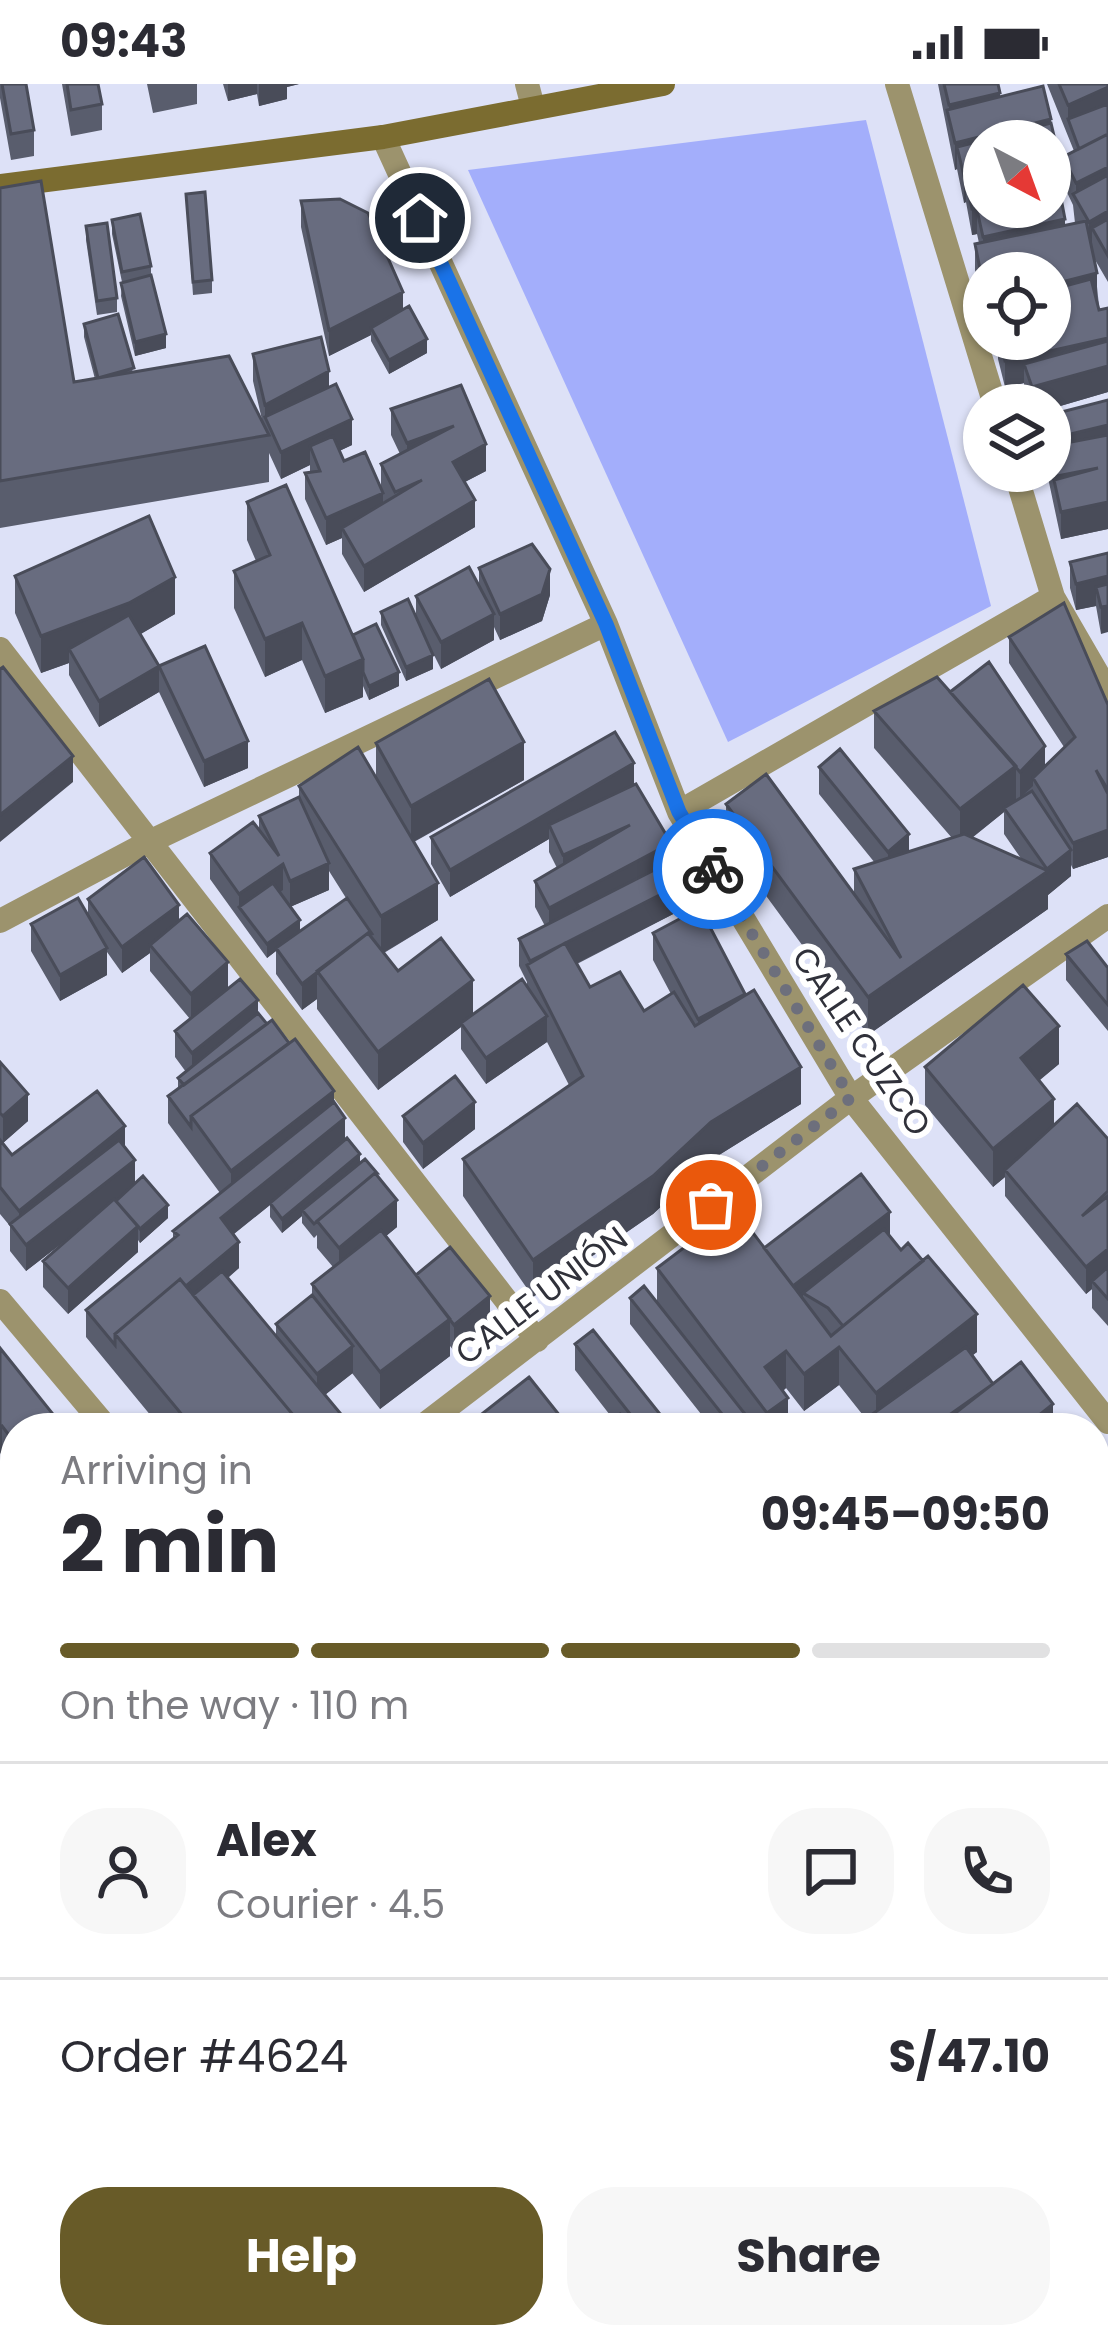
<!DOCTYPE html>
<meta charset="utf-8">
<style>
:root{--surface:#fff;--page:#f7f7f7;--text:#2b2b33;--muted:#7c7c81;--line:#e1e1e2;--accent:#685b28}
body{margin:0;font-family:Poppins,sans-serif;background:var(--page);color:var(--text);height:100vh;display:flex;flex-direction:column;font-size:45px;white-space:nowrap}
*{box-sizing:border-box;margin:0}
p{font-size:39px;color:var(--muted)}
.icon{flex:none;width:66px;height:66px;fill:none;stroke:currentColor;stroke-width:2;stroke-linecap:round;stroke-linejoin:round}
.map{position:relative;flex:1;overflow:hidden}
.drawer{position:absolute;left:0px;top:1329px;width:1110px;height:936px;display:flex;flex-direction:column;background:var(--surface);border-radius:48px 48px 0 0;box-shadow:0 3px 9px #0004}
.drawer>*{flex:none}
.needle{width:78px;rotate:139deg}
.controls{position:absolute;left:963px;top:36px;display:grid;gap:24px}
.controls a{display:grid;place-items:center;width:108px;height:108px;border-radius:50%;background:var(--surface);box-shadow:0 3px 9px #0004;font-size:60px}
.pin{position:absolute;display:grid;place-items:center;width:102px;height:102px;color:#fff;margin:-51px;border:6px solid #fff;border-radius:50%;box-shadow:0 3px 12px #0007}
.courier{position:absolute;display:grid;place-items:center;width:120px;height:120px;margin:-60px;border:9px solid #1a73e8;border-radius:50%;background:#fff;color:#222;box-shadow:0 3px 15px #0007}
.overview em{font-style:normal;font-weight:700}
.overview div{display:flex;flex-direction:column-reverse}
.overview{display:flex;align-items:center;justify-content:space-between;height:204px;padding:0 60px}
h1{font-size:78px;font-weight:700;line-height:90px}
.bar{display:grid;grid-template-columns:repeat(4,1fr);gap:18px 12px;align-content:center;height:144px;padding:0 60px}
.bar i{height:15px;border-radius:9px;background:var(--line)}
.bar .selected{background:var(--accent)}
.bar p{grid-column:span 4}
.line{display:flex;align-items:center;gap:30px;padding:0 60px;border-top:3px solid var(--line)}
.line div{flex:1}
.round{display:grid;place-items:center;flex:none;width:126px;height:126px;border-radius:48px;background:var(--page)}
.button{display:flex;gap:24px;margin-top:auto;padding:24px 60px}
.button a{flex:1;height:138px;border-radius:48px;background:var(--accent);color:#fff;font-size:48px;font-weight:700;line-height:138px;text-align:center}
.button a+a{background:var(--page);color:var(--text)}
.status{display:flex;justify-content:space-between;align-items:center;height:84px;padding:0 60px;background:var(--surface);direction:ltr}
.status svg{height:33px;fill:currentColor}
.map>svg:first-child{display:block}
</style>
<div class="status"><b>09:43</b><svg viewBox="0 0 49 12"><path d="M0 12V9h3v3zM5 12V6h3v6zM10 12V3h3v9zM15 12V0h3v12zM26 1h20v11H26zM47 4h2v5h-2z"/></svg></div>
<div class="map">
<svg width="1108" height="2265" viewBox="0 0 1108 2265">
<rect width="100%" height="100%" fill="#dde1f7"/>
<path fill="#a3aefb" d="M866 36 991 522 728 658 468 86Z"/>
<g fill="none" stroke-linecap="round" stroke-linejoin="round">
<path stroke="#9c936d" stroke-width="24" d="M527 0 533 23
M897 0 995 321
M383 53 606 540 679 728 851 1014 1108 1338
M1015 387 1053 513 1108 608
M0 565 537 1256
M679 728 1053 513
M0 837 149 758 606 540
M0 1217 107 1344
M420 1344 851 1014 1108 832
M0 1669 15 1657
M1095 2038 1108 2029
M805 2250 817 2265
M754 2265 778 2250"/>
<path stroke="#7b6c30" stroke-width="24" d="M0 102 383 53 663 0"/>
</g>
<path fill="#595d6d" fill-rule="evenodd" d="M0 0H26L34 46V72L11 76 0 14Z
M62 0H98L102 20V46L71 52Z
M147 0H197V20L153 29Z
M223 0H299L287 3V15L259 22 257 10 228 17Z
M938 0H998L1000 12 1051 40 1058 95 1054 96 1065 141 1075 139 1073 121 1063 100V73L1074 67 1047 0H1108V198L1094 174 1108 308 1050 325V321H1029L1024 307V299L1005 303 998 275V255H1050V189H984V211L980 212 975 186V160L979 159 977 150 972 151 966 118 964 119 957 85 955 86Z
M0 104 74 298 95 295 84 253V240L134 288 263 340 253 297V270L329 303 352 361 339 367 344 377 381 404V380L400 370 391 351V325L486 387 465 398 475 443 364 508 342 470V454L326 461 305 415V389L310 388V381L281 395 269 369V398L0 444Z
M186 110 212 196V209L193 211Z
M301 117 403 226 427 269 389 290 371 257V251L329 272 301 143Z
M112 136 151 182V191L166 264 135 272 121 212 122 198 112 150Z
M86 142 117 214V228L97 231 86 156Z
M1108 316V445L1061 455 1047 389V387H1050V331Z
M247 418 353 551 399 602 369 616 363 602V613L325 629 302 576 265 593 234 524V487L256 477 247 456Z
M1108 469 1101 550 1096 522 1076 526 1070 504V478Z
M479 484 550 511 542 537 500 556 494 543V556L441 585 427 557 433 585 406 597 381 541V528L416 534V512L479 502Z
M15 492 175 530 140 550 159 582 248 684 204 703 159 608 99 643 69 591V579L41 589 15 529Z
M1009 553 1108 621V773L1073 785 1071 781V792L1048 811V825L868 951 726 757V720L854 811V785L875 779 819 710V683L909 768 952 754 874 664V627L950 608 1045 682 1064 663 1009 579ZM1004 728V750L1022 776 972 754Z
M376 659 524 696 414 758 438 836 384 869 398 887 473 931 527 902V898L519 882V855L545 842 535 823V797L557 784 549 768V755L450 813 431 780V753L634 701 671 780 681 826 577 880 590 903 644 927 671 910 653 876V849L801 1020 711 1076 653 1130 533 1213 463 1112V1075L569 1001 547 958 486 1000 461 965V943L378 1006 317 925V915L302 926 276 890V867L267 874 210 795V769L259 746V732L299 713V702L376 694ZM329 787 346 814 300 847 290 823 329 806Z
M88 815 179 836 228 904 258 929 334 1018 345 1056 360 1079 377 1092 397 1143 386 1152 416 1191 490 1238 454 1267 450 1262V1272L380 1325 352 1289 325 1311 345 1344H161L86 1253V1226L173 1155V1147L220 1109 168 1039V1012L178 1005V994L186 988 175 973V947L190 935 150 887V869L122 889 107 868V891L60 917 31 867V840L88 830ZM270 1121V1133L282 1149 302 1132V1139L314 1154 317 1151V1164L333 1183 312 1200V1211L276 1240V1252L228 1194 239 1184 234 1150Z
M1066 870 1108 884V947L1066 896Z
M0 978 28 1037 3 1059 12 1071 125 1063 135 1100 168 1134 140 1159 138 1156V1168L68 1230 43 1203V1177L75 1149 26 1187 10 1167V1142L0 1130Z
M1059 980 1039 996 1054 1041 1108 1055V1242L1092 1224V1205L1086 1210 1005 1112V1093L993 1103 925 1021V983Z
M403 1032 475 1045 423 1085 403 1058Z
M890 1153 977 1268 972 1271 993 1300 1053 1320 866 1335 839 1301 804 1327 786 1304 783 1307 788 1344H712L630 1240V1214L657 1219V1184L764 1164Z
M575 1260 671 1344H602L613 1335 575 1286Z
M0 1264 15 1344V1385L2 1368Z
M15 1457V1612L0 1622V1469Z
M1108 1713V1964L1095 1943V1721Z
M1095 2115 1108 2133V2265H1079L1075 2260V2265L1017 2250H1095Z
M15 2126V2226L0 2199V2135Z
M29 2250H111V2261L104 2265H37Z
M886 2250H967L944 2265H896Z"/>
<path fill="#494c59" d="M228 0H257V10L228 17Z
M259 0H299L287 3V15L259 22Z
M1108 3V30L1068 35V47V21Z
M1000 9V36L949 34V21Z
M1051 35V62L957 63V85L955 86V59Z
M1058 69V95L1050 97V71Z
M1108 83V109L1076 114V99Z
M984 87V114L966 95V118L964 119V92Z
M1056 106V132L977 126V150L972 151V125L984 123H1050V107Z
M1108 127V154L1092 144V163L1089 164V138Z
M1065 135V162L983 179V153Z
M1097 189V215L1050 227V201Z
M403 208V235L371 244V251L329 272V246Z
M166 250V264L135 272V258Z
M1108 254V281L1024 280V299L1005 303V277Z
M427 255V269L389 290V276Z
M1108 282V308L1050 325V321H1032V303Z
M329 287V313L265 334V321Z
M352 335V361L316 378 310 362V381L281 395V368Z
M1108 341V368L1050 382V355Z
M454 342 407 385V359Z
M486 360V387L453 404V378Z
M383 409V435L342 444V454L326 461V434Z
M475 416V443L364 508V482Z
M1108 418V445L1061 455V428Z
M550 485V511L542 537 500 556V530Z
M1108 492V519L1096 503V522L1076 526V500Z
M175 493V530L129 557 69 565V579L41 589V552Z
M1108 522V548L1101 550V523Z
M494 530V556L441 585V558Z
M302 539V576L265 593V555Z
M433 571V585L406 597V583Z
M363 575V613L325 629V592Z
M159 582V608L99 643V617Z
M399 588V602L369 616V602Z
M248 657V684L204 703V677Z
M524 658V696L411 759V722Z
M1045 662V689L1033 694V702L1020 714V688Z
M73 672V698L0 758V731Z
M634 679V706L549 741V755L450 813V786Z
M1016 682V719L1004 724V728L960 763V725Z
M630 741 563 798V771Z
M1108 746V773L1073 785V759Z
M909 750V777L888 794V768Z
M671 759V786L549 850V824Z
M1071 766V792L1048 811V825L868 951V913L1047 785Z
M329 779V806L290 823V797Z
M283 780V806L246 832 239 823V810Z
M438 799V836L381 870V832Z
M681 800V826L536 900 530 888V877Z
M179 821V847L150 861V869L122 889V863Z
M300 836V849L276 864V867L267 874V860Z
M107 864V891L60 917V891Z
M228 878V904L191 936V910Z
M317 889V915L302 926V900Z
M473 896V934L461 939V943L378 1006V968Z
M745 910 698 961V935Z
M258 916V943L192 995V969Z
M547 932V958L486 1000V974Z
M1059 942V980L1021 1012V974Z
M801 983V1020L711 1076 653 1130 533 1213V1176L711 1038Z
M334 1007V1043L345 1034V1061L221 1160V1134L231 1125V1087Z
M28 1010V1037L3 1059V1032Z
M1054 1015V1052L1005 1086V1093L993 1103V1065Z
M475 1018V1045L423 1085V1059Z
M125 1042V1069L19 1153V1127Z
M360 1070V1083L302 1126V1132L282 1149V1135Z
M135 1076V1103L26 1187V1161Z
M397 1116V1143L339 1191V1164Z
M168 1121V1134L140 1159V1145Z
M890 1128V1155L803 1209V1221L788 1206Z
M138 1142V1168L68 1230V1204Z
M239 1158V1184L196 1220 120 1257Z
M1108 1165V1191L1092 1197V1205L1086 1210V1183Z
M490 1212V1238L454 1267V1241Z
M977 1230V1268L879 1344H876V1309Z
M450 1235V1272L380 1325V1288Z
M353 1262V1289L317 1317V1290Z
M839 1263V1301L804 1327V1290Z
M786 1267V1304L765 1320V1283Z
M788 1314V1344H767V1329Z
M1053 1320V1344H1023Z
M345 1335V1344H332Z
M2 1342V1368L0 1370V1343Z
M1104 1392V1419L1095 1427V1401Z
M1108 1450V1477L1095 1487V1461Z
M1108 1538V1564L1095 1575V1548Z
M15 1586V1612L0 1622V1596Z
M1108 2244V2265H1093V2255Z
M64 2250H111V2261L104 2265H53V2256Z
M927 2250H967L944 2265H911V2261Z
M1075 2255V2265H1062Z"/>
<path fill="#686c7f" stroke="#494c59" stroke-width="3" d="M2 0H26L34 46 11 50Z
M67 0H98L102 20 71 26Z
M944 0H998L1000 9 949 21Z
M1059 0H1108V3L1068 21Z
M1043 2 1051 35 955 59 947 26Z
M1108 20V50L1079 65 1068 35Z
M1051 39 1058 69 1050 71V57H984V87L964 92 957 63Z
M1108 50V83L1076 99 1063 73Z
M1050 78 1056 106 1050 107Z
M984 91V122L972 125 966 95Z
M1108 91V127L1089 138 1073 110Z
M41 97 74 298 229 272 269 351 0 397V104Z
M205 108 212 196 193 198 186 110Z
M1060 109 1065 135 983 153 977 126 992 123H1050V111Z
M340 115 368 129 403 208 329 246 301 117Z
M140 130 151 182 122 188 112 136Z
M1108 135V172L1092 144Z
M1086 137 1097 189 1050 201V189H994V186L1030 175 980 185 975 160Z
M107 139 117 214 97 217 86 142Z
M151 191 166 250 135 258 121 199Z
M1091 195 1099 226 1108 224V254L1005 277 1000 255H1050V206Z
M409 222 427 255 389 276 371 244Z
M118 230 134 284 98 294 84 240Z
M321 253 329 287 265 321 253 270Z
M1108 257V282L1032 303 1024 280Z
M336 300 352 335 281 368 265 333Z
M461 301 486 360 453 378 475 416 364 482 342 444 422 396 395 408 381 380 454 342 407 359 391 325Z
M1108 316V341L1050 355V331Z
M1108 351V418L1061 428 1054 396 1098 384 1052 393 1050 362Z
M333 352 344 377 365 368 383 409 326 434 305 389 320 387 310 362Z
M286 401 363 575 325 592 302 539 265 555 234 487 270 471 247 418Z
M149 432 175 493 129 519 41 552 15 492Z
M532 460 550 485 542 510 500 530 479 484Z
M1108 469V492L1076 500 1070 478Z
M469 483 494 530 441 558 416 512Z
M1108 500V522L1101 523 1096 503Z
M408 515 433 571 406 583 381 528Z
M1064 519 1108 621V706L1096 686 1108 710V746L1073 759 1033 694 1075 653 1009 553Z
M129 531 159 582 205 562 248 657 204 677 159 582 99 617 69 565Z
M376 540 399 588 369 602 363 588V575L353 551Z
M989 578 1045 662 1020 688 950 608Z
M3 583 73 672 0 731V585Z
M937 593 1016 682 960 725 874 627Z
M489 595 524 658 411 722 376 659Z
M615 648 634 679 450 786 431 753Z
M358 663 438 799 381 832 299 702Z
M840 665 909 750 888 768 819 683Z
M766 690 901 874 854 785 964 750 1048 787 868 913 726 720Z
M636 700 671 759 549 824 535 797 630 741 563 771 549 741Z
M1032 707 1071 766 1047 785 1004 724Z
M299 713 329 779 290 797 283 780 239 810 210 769 253 738 279 772 259 732Z
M144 773 179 821 122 863 88 815Z
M670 778 681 800 530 877 519 855Z
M273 799 300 836 267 860 239 823Z
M78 814 107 864 60 891 31 840Z
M347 814 372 850 370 851 368 849 302 900 276 864Z
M700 824 745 910 698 935 653 849Z
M187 830 228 878 191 910 150 861Z
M368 849 398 887 441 854 473 896 378 968 317 887Z
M1087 857 1108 884V921L1066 870Z
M565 859 590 903 620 888 644 927 674 908 695 942 754 906 801 983 711 1038 653 1092 533 1176 463 1075 583 992 527 881Z
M240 895 258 916 192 969 175 947Z
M522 895 547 932 486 974 461 939Z
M1023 901 1059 942 1021 974 1054 1015 993 1065 925 983Z
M258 929 267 940 184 1001 178 994Z
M272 936 289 959 191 1032V1043L168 1012Z
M295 955 334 1007 231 1087 191 1032Z
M0 978 28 1010 3 1032 0 1029Z
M455 992 475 1018 423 1059 403 1032Z
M97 1007 125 1042 19 1127 0 1103V1056L12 1071Z
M334 1018 345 1034 221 1134 239 1158 186 1202 180 1195 115 1250V1261L86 1226 178 1151 173 1147Z
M1077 1020 1108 1055V1107L1082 1132 1108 1112V1165L1086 1183 1005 1086Z
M347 1054 360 1070 282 1135 270 1119Z
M119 1056 135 1076 26 1161 10 1140Z
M365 1075 377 1089H375L314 1140 302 1126Z
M375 1089 397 1116 339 1164 317 1137Z
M861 1090 890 1128 793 1202 764 1164Z
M143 1092 168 1121 140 1145 116 1117Z
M114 1115 138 1142 68 1204 43 1177Z
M735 1125 831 1252 928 1172 977 1230 876 1309 839 1263 804 1290 786 1267 765 1283 788 1314 767 1329 657 1184Z
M884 1145 901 1166 908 1159 923 1177 843 1242 828 1224 803 1209Z
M381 1146 450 1235 380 1288 312 1200Z
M450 1163 490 1212 454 1241 416 1191Z
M1108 1183V1215L1092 1197Z
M222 1187 345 1335 332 1344H304L193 1211Z
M180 1195 304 1344H193L115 1250Z
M644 1202 756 1344H733L630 1214Z
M312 1211 353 1262 317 1290 276 1240Z
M593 1246 671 1344H641L575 1260Z
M966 1263 993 1300 931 1344H853Z
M0 1264 64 1344H15V1359L2 1342 0 1343Z
M1021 1278 1053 1320 1023 1344H936Z
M529 1293 568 1342 564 1344H464Z
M620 1330 631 1344H602Z
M1053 1332 1063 1344H1038Z
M1095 1382 1104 1392 1095 1401Z
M1100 1403 1108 1412V1450L1095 1461V1407Z
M15 1457V1520L0 1501V1469Z
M1108 1476V1496L1095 1507V1487Z
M1108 1496V1538L1095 1548V1507Z
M0 1512 15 1531V1586L0 1596Z
M1108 1713V1853L1095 1832V1721Z
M1095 1843 1108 1865V1938L1095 1916Z
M1095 2115 1108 2133V2194L1095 2176Z
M15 2126V2188L0 2162V2135Z
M1095 2200 1108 2217V2244L1093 2255 1089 2250H1095Z
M904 2250H927L911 2261Z
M1017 2250H1070L1075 2255 1062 2265H997Z"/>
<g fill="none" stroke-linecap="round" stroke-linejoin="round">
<path stroke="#6d6f7c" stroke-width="12" stroke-dasharray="0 21.6" d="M711 1121 851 1014 713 785"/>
<path stroke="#1a73e8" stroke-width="15" d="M420 134 606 540 679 728 713 785"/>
</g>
<g text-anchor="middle" stroke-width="12" stroke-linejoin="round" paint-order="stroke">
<g font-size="33" fill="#30313a" stroke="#fff">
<text transform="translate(862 957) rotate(56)" y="12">CALLE CUZCO</text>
<text transform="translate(541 1211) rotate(-37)" y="12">CALLE UNIÓN</text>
</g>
</g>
</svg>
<div class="controls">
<a><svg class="needle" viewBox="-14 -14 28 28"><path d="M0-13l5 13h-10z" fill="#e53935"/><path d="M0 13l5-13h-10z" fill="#7c7c81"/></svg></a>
<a><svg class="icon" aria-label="locate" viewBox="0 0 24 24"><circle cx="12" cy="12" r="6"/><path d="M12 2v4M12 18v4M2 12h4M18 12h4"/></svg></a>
<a><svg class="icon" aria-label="layers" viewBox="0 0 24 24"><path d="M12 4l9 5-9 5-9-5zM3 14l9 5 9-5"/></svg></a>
</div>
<div class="pin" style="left:711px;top:1121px;background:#ea580c"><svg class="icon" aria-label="bag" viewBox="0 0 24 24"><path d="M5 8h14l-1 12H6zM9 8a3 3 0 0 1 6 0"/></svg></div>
<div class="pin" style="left:420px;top:134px;background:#1f2937"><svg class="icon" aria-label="home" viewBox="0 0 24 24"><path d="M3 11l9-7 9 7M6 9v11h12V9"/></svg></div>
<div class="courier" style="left:713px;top:785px"><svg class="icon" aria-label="bike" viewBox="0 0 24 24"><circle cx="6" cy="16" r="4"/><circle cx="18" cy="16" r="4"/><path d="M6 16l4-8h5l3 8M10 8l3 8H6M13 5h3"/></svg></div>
<section class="drawer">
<div class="overview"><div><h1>2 min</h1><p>Arriving in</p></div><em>09:45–09:50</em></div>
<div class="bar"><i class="selected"></i><i class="selected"></i><i class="selected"></i><i></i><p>On the way · 110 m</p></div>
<div class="line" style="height:216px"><a class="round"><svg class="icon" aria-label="person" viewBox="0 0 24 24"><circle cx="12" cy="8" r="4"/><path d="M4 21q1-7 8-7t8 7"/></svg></a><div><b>Alex</b><p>Courier · 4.5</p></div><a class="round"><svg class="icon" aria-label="chat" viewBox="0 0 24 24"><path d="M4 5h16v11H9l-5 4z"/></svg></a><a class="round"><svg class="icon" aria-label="phone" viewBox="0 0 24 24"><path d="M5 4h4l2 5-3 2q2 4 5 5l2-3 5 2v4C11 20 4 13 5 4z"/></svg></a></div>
<div class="line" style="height:156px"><div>Order #4624</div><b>S/47.10</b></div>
<div class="button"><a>Help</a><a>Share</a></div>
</section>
</div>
